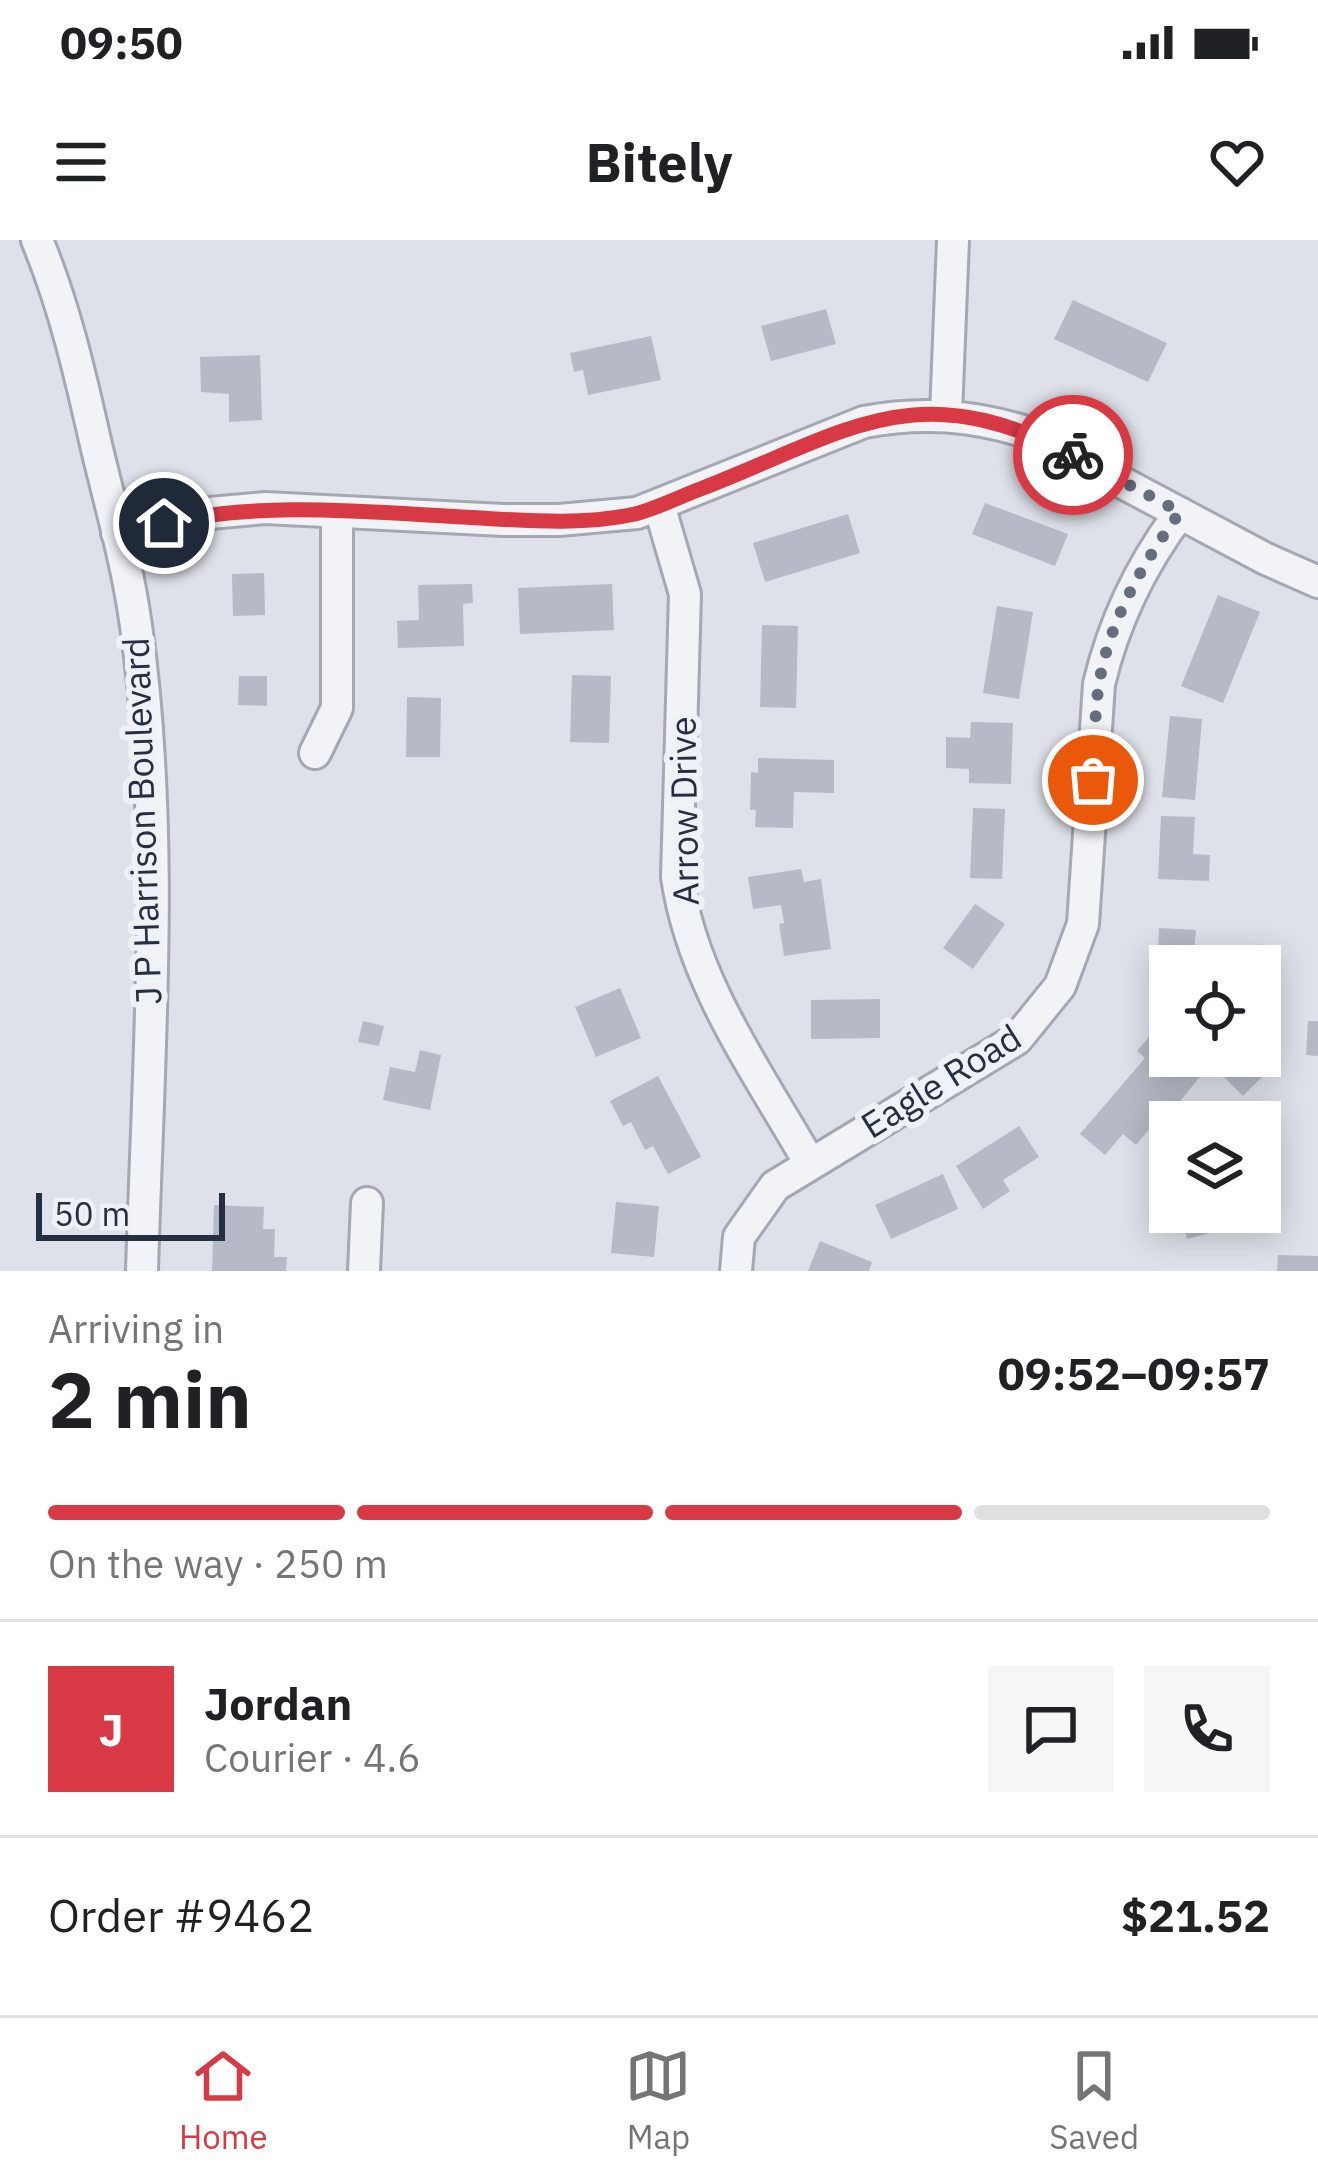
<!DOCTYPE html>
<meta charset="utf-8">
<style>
:root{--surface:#fff;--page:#f6f6f6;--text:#202124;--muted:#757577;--line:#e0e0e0;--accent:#d73a45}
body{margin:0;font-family:"IBM Plex Sans",sans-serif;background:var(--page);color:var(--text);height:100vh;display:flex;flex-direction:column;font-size:45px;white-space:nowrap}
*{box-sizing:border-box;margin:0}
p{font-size:39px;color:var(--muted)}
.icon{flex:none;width:66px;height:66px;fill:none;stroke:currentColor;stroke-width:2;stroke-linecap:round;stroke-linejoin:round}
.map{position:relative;height:1031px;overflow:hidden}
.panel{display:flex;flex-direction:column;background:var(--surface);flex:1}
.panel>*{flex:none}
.fabs{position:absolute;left:1149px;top:705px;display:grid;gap:24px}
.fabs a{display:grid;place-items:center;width:132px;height:132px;border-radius:0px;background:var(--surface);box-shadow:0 6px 30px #0003;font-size:60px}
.scale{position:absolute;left:36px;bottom:30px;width:189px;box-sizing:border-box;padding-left:12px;border:6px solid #262e41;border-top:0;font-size:33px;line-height:42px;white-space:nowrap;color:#262e41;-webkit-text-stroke:9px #eef1f6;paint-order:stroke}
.pin{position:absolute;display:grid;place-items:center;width:102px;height:102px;color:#fff;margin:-51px;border:6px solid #fff;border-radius:50%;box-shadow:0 3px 12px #0007}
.courier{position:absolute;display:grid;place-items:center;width:120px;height:120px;margin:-60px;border:9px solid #d73a45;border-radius:50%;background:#fff;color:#222;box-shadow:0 3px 15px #0007}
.overview em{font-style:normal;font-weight:700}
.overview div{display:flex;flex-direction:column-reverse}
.overview{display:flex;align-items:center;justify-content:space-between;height:204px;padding:0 48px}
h1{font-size:78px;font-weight:700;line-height:90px}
.bar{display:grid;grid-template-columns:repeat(4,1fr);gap:18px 12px;align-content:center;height:144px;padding:0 48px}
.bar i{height:15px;border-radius:9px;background:var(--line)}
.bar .selected{background:var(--accent)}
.bar p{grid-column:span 4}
.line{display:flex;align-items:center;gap:30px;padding:0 48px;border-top:3px solid var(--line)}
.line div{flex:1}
.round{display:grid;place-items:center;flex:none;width:126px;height:126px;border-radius:0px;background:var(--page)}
.status{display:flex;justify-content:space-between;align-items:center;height:84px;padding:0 60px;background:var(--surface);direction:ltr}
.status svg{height:33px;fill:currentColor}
header{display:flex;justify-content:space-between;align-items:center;height:156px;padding:0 48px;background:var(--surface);font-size:54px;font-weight:700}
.tabs{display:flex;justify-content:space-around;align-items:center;height:168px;border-top:3px solid var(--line);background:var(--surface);font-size:33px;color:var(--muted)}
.tabs a{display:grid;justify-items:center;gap:6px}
.tabs .selected{color:var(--accent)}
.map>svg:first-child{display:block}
</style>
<div class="status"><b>09:50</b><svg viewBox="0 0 49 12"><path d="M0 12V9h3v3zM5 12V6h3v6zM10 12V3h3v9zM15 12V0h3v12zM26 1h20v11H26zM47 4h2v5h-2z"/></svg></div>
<header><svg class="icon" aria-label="menu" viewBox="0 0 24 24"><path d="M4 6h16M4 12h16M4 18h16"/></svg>Bitely<svg class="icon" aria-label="heart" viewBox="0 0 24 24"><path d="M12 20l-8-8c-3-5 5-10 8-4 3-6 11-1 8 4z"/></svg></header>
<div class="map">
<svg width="1318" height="1031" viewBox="0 0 1318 1031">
<rect width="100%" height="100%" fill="#dee1e9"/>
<path fill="#b5bac6" d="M1073 60 1167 103 1148 142 1054 99Z
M826 69 836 104 771 121 761 86Z
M651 96 661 140 588 155 583 130 574 132 570 113Z
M260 115 262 180 229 182V154L201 152 200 117Z
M985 263 1068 294 1055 326 972 294Z
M848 274 860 313 765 342 753 303Z
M264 333 265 375 233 376 232 334Z
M472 344 473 363 463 364 464 406 398 408 397 381 419 380 418 345Z
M612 344 614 390 520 394 518 348Z
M1218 355 1260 372 1223 463 1181 446Z
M997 366 1033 372 1019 459 983 453Z
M762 385 798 386 796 468 760 467Z
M572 435 611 436 609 503 570 502Z
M239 436H267V466L238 465Z
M407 457 441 458 440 517H406Z
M1170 476 1202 479 1195 560 1162 557Z
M971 482 1013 483 1011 544 969 543V529L946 528V497L970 498Z
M758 518 834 520V553L794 552 793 588 755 587 756 570H750L751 532 758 533Z
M973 568 1005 569 1002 639 970 638Z
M1161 576 1195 577 1193 614 1210 615 1209 641 1158 639Z
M801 629 804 642 821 639 831 709 784 716 779 684 784 683 781 665 753 669 748 637Z
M975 664 1005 684 973 729 943 708Z
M1159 688 1196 690 1193 726 1157 727Z
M620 748 641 798 596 817 575 767Z
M880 759V798L811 799V760Z
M363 781 384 786 379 806 358 802Z
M1308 781H1318V816L1306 815Z
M1154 791 1170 805V816H1183L1203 833 1176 866 1180 869 1165 888 1156 881 1136 905 1123 894 1105 915 1080 894 1145 818 1137 811Z
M420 810 441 815 430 870 383 860 390 827 415 832Z
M1241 817 1262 837 1243 856 1222 835Z
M658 836 701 917 668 934 653 906 645 910 631 882 623 886 610 861Z
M1019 886 1039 917 1003 940 1010 951 983 969 956 926Z
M943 934 958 969 891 999 875 965Z
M616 962 659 966 654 1017 611 1013Z
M214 965 264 967 263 989H275L274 1017H287L286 1031H212Z
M1180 972H1255L1257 981 1187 999Z
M820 1001 872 1022 869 1031H808Z
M1278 1015 1318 1016V1031H1277Z"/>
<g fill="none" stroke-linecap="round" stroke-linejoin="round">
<g stroke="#a3a8b3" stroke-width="36">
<path id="minor" d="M37 0C65 67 81 138 97 209 111 267 128 327 136 386 166 596 148 820 142 1031
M946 174 953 0
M659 265 685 354 677 637C692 742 757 831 809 922
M117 293 210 273 265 268 503 280H559L637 273 864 182C922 171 973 175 1029 193L1266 319 1318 342
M315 513 337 468V272
M364 1031 367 963
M736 1031 739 997 775 946 1017 799 1060 746 1083 684 1099 444C1114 381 1141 325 1180 273"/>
</g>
<use href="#minor" stroke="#f1f3f7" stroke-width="30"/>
</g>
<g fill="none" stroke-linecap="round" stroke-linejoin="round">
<path stroke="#666d7c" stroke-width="12" stroke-dasharray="0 21.6" d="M1073 215 1180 272C1143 323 1109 381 1099 444 1094 476 1095 509 1093 540"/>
<path stroke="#d73a45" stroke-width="15" d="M164 283C268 260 375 273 481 278 531 281 586 285 635 274 658 268 681 256 703 248 849 191 916 133 1073 215"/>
</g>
<g text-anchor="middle" stroke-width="12" stroke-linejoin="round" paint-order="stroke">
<g font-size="36" fill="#262e41" stroke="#eef1f6">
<text transform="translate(684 571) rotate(-91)" y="13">Arrow Drive</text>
<text transform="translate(142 581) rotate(-92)" y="13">J P Harrison Boulevard</text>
<text transform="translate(941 841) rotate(-32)" y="13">Eagle Road</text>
</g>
</g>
</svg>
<div class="fabs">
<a><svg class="icon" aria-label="locate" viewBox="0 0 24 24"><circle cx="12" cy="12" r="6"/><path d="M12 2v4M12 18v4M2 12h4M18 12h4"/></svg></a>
<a><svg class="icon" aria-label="layers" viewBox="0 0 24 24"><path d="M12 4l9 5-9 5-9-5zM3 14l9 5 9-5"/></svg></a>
</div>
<div class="scale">50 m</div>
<div class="pin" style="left:1093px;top:540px;background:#ea580c"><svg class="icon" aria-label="bag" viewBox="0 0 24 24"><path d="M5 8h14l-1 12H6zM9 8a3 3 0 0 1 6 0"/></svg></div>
<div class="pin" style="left:164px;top:283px;background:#1f2937"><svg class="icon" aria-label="home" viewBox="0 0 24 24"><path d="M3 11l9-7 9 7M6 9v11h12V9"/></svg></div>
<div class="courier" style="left:1073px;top:215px"><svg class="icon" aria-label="bike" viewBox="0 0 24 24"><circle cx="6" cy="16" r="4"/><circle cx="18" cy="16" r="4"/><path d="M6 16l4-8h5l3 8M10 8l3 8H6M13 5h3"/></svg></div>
</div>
<section class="panel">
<div class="overview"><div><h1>2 min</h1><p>Arriving in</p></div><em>09:52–09:57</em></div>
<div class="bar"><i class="selected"></i><i class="selected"></i><i class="selected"></i><i></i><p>On the way · 250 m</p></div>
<div class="line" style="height:216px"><b class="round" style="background:var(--accent);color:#fff">J</b><div><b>Jordan</b><p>Courier · 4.6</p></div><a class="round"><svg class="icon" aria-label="chat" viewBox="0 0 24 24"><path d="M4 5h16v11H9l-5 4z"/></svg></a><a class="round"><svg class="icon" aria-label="phone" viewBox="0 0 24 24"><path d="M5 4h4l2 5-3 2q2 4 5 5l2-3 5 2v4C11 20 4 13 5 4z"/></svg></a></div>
<div class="line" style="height:156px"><div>Order #9462</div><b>$21.52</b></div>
</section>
<nav class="tabs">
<a class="selected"><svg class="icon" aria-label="home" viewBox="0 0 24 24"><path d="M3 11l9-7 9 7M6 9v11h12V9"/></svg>Home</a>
<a><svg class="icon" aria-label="map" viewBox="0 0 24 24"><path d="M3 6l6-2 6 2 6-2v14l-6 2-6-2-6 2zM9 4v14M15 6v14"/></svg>Map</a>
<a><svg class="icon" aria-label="saved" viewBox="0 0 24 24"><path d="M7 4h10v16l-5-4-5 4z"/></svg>Saved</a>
</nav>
